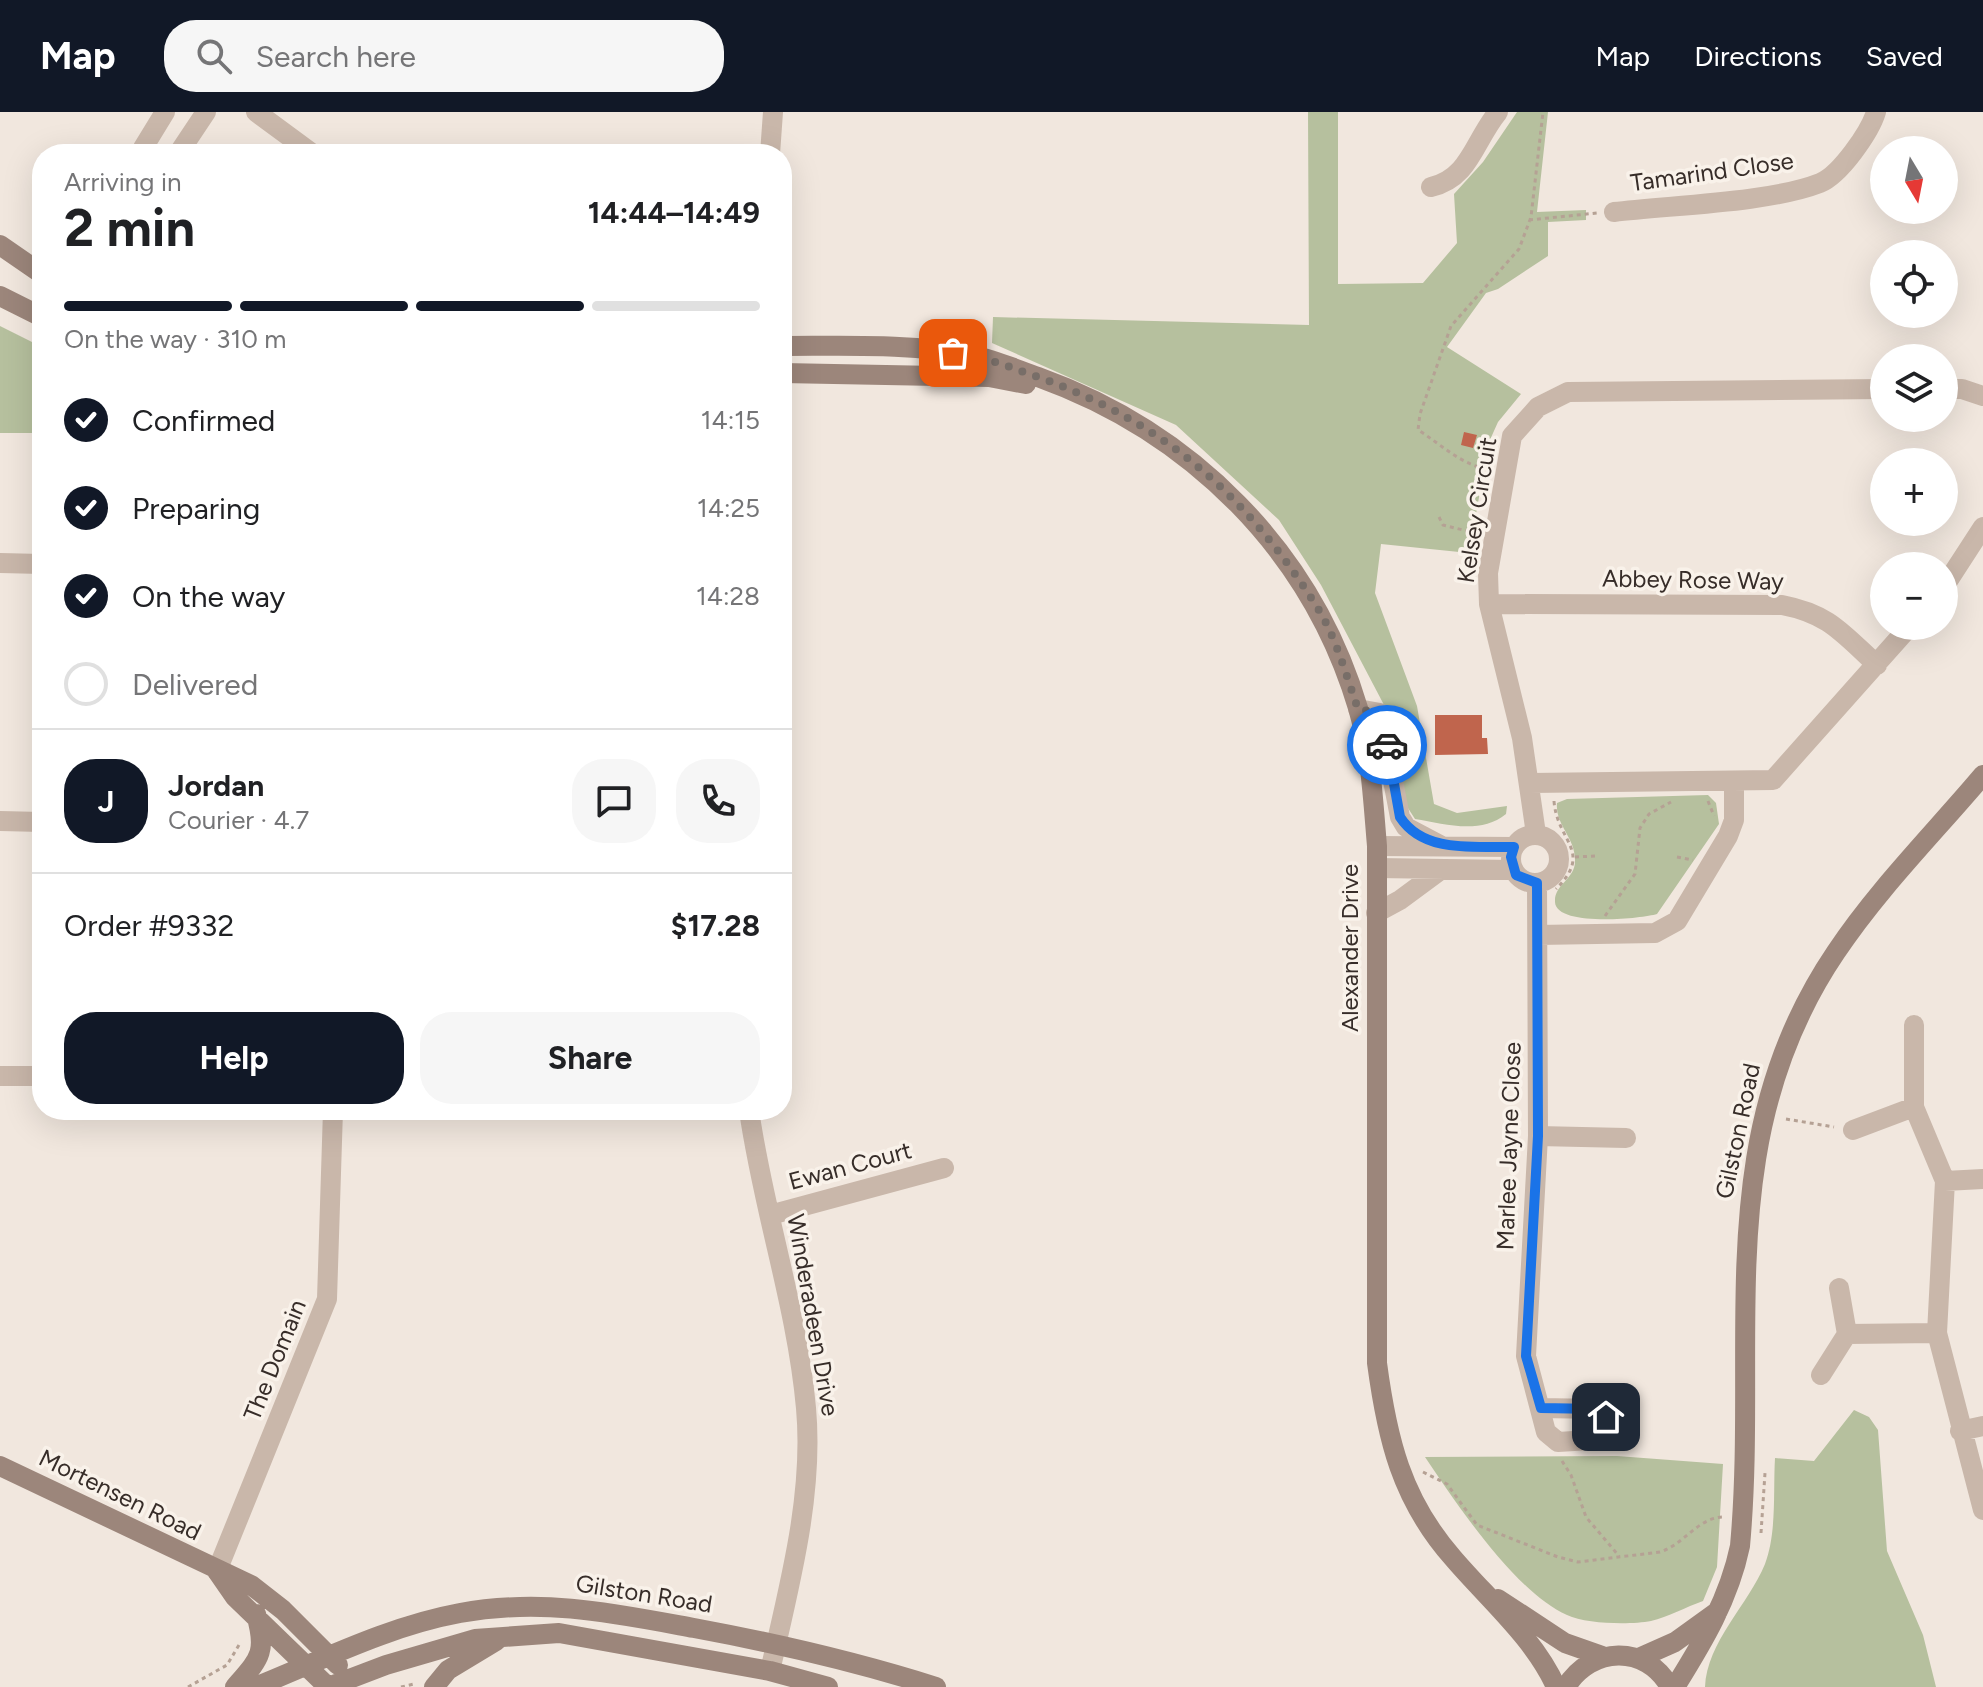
<!DOCTYPE html>
<meta charset="utf-8">
<style>
:root{--surface:#fff;--page:#f6f6f6;--text:#202124;--muted:#757577;--line:#e0e0e0;--accent:#111827}
body{margin:0;font-family:Figtree,sans-serif;background:var(--page);color:var(--text);height:100vh;display:flex;flex-direction:column;font-size:30px;white-space:nowrap}
*{box-sizing:border-box;margin:0}
p{font-size:26px;color:var(--muted)}
.icon{flex:none;width:44px;height:44px;fill:none;stroke:currentColor;stroke-width:2;stroke-linecap:round;stroke-linejoin:round}
.map{position:relative;flex:1;overflow:hidden}
.panel{position:absolute;left:32px;top:32px;width:760px;height:976px;display:flex;flex-direction:column;background:var(--surface);border-radius:32px;box-shadow:0 8px 32px #0002}
.panel>*{flex:none}
.needle{width:52px;rotate:170deg}
.tools{position:absolute;left:1870px;top:24px;display:grid;gap:16px}
.tools a{display:grid;place-items:center;width:88px;height:88px;border-radius:50%;background:var(--surface);box-shadow:0 8px 32px #0002;font-size:40px}
.pin{position:absolute;display:grid;place-items:center;width:68px;height:68px;color:#fff;margin:-34px;border-radius:16px;box-shadow:0 4px 12px #0006}
.courier{position:absolute;display:grid;place-items:center;width:80px;height:80px;margin:-40px;border:6px solid #1a73e8;border-radius:50%;background:#fff;color:#222;box-shadow:0 2px 10px #0007}
.headline em{font-style:normal;font-weight:700}
.headline div{display:flex;flex-direction:column-reverse}
.headline{display:flex;align-items:center;justify-content:space-between;height:136px;padding:0 32px}
h1{font-size:52px;font-weight:700;line-height:60px}
.bar{display:grid;grid-template-columns:repeat(4,1fr);gap:12px 8px;align-content:center;height:96px;padding:0 32px}
.bar i{height:10px;border-radius:6px;background:var(--line)}
.bar .active{background:var(--accent)}
.bar p{grid-column:span 4}
.line{display:flex;align-items:center;gap:20px;padding:0 32px;border-top:2px solid var(--line)}
.line div{flex:1}
.round{display:grid;place-items:center;flex:none;width:84px;height:84px;border-radius:32px;background:var(--page)}
ol{padding:0 32px;list-style:none}
li{display:flex;align-items:center;gap:24px;height:88px}
li p{margin-inline-start:auto}
li .icon{padding:8px;border-radius:50%;background:var(--accent);color:#fff;stroke-width:4}
li:last-child{color:var(--muted)}
li i{width:44px;height:44px;border:4px solid var(--line);border-radius:50%}
.button{display:flex;gap:16px;margin-top:auto;padding:16px 32px}
.button a{flex:1;height:92px;border-radius:32px;background:var(--accent);color:#fff;font-size:32px;font-weight:700;line-height:92px;text-align:center}
.button a+a{background:var(--page);color:var(--text)}
header{display:flex;align-items:center;gap:48px;box-sizing:border-box;height:112px;padding:0 40px;background:var(--accent);color:#fff}
header strong{font-size:38px}
nav{display:flex;gap:44px;margin-inline-start:auto;font-size:28px}
.search{width:560px;height:72px;background:var(--page);display:flex;align-items:center;gap:20px;box-sizing:border-box;padding:0 28px;border-radius:32px;color:var(--muted);font-size:30px}
.map>svg:first-child{display:block}
</style>
<header>
<strong>Map</strong>
<div class="search"><svg class="icon" aria-label="search" viewBox="0 0 24 24"><circle cx="10" cy="10" r="6"/><path d="M15 15l6 6"/></svg>Search here</div>
<nav><a>Map</a><a>Directions</a><a>Saved</a></nav>
</header>
<div class="map">
<svg width="1983" height="1575" viewBox="0 0 1983 1575">
<rect width="100%" height="100%" fill="#f1e7de"/>
<path fill="#b6c09e" d="M1308 0H1338V172L1423 171 1457 131 1454 82 1483 50 1517 0H1548L1537 100 1586 98V108L1548 110V144L1498 177 1486 181 1447 235 1521 282 1498 310 1489 330 1469 441 1381 432 1375 481 1417 594 1434 692 1457 701 1507 694 1506 702C1480 723 1445 712 1415 707L1406 693 1394 612 1321 473 1279 408 1176 313 992 231 993 205 1309 213Z
M0 214 42 235V321H0Z
M1708 683 1716 691 1719 712 1657 802C1640 807 1556 815 1555 790 1554 772 1576 767 1575 748 1575 725 1555 713 1557 691L1567 687Z
M1854 1298 1869 1305 1878 1318 1887 1439 1923 1523 1936 1575H1705C1707 1530 1748 1493 1765 1452 1777 1420 1773 1379 1775 1346L1814 1349Z
M1617 1344 1723 1352 1717 1455 1703 1489C1686 1495 1668 1505 1651 1509 1630 1513 1586 1512 1567 1503 1515 1480 1456 1391 1425 1345Z"/>
<path fill="#c0654d" d="M1464 320 1477 323 1473 336 1461 333Z
M1435 603H1482V626H1487L1488 642 1435 643Z"/>
<g fill="none" stroke-linecap="round" stroke-linejoin="round">
<path stroke="#b5a194" stroke-width="3" stroke-dasharray="4 4" stroke-linecap="butt" d="M1529 108 1597 101
M1486 357C1459 351 1442 333 1418 318L1420 302 1451 214 1519 137 1531 105 1543 0
M1439 405 1443 413 1475 421
M1554 689C1557 730 1594 739 1556 777
M1708 689 1714 704
M1575 745 1595 744
M1677 745 1693 748
M1605 804 1635 762 1640 716 1649 702 1671 690
M1786 1007 1834 1015
M1562 1349 1571 1363 1586 1405 1619 1444
M1423 1360 1447 1372 1477 1413 1558 1445 1578 1450 1660 1440C1685 1432 1697 1406 1723 1405
M1761 1421 1765 1361
M188 1575 227 1553 239 1533
M401 1575 414 1572"/>
<path stroke="#c9b7aa" stroke-width="20" d="M256 0 313 42
M144 42 143 36 165 0
M178 42 206 0
M770 42 773 0
M1431 75C1470 66 1474 29 1498 0
M1614 100C1671 93 1769 91 1820 71 1840 63 1870 20 1876 0
M1944 277H1962L1983 284
M0 451 42 452
M1944 475 1983 415
M1489 492 1782 493C1829 502 1842 521 1877 553
M1358 597 1380 601 1400 705 1406 715 1442 734
M1531 671 1773 668 1910 514
M0 709 42 710
M1536 722 1522 626 1489 492 1488 461 1512 324 1538 295 1568 280 1884 277
M1511 747a24 24 0 1 1 48 0a24 24 0 1 1-48 0Z
M1377 734 1514 735
M1377 756 1513 758
M1537 771 1538 1024 1526 1244 1546 1320 1558 1330 1590 1328 1605 1315 1606 1305 1598 1297 1541 1296
M1376 801 1400 788 1442 757
M1538 823 1655 821 1677 809 1728 724 1734 708V670
M1914 913V995L1945 1069 1937 1221 1983 1398
M0 964H42
M749 998C763 1098 797 1195 806 1296 814 1383 789 1475 770 1559
M1853 1018 1914 995
M1538 1024 1626 1026
M1945 1069 1983 1067
M770 1103 944 1056
M1847 1222 1937 1221
M1821 1263 1847 1222 1839 1176
M1960 1319 1983 1314
M217 1459 327 1187 333 998"/>
<path stroke="#9c867b" stroke-width="20" d="M0 133 42 162
M0 184 42 205
M782 234C847 234 912 231 975 244 996 248 1018 258 1038 265 1191 320 1311 438 1358 596 1371 641 1373 688 1377 734V1251C1387 1326 1401 1387 1453 1446 1487 1486 1535 1527 1556 1575
M782 261 989 265 1026 272
M0 1354 251 1473 283 1498 338 1553
M217 1459 235 1485 328 1575 386 1553 475 1527 559 1521 770 1559 828 1575
M1498 1487 1565 1531 1602 1544
M1639 1546 1675 1530 1718 1499
M235 1575C260 1546 267 1541 256 1502
M255 1575C322 1548 389 1514 460 1501 543 1486 613 1501 694 1516 775 1531 857 1550 936 1575
M434 1575 448 1558 496 1529
M1566 1575C1591 1534 1646 1532 1670 1575
M1675 1575C1703 1530 1729 1487 1740 1434 1759 1225 1709 1027 1836 840 1878 777 1934 721 1983 663"/>
</g>
<g fill="none" stroke-linecap="round" stroke-linejoin="round">
<path stroke="#786e68" stroke-width="8" stroke-dasharray="0 14.4" d="M953 241C982 244 1007 254 1035 264 1162 309 1245 381 1317 495 1336 525 1346 563 1358 597L1380 601 1387 633"/>
<path stroke="#1a73e8" stroke-width="10" d="M1387 633 1400 705C1424 742 1475 734 1514 735L1511 745 1516 763 1537 771 1538 1024 1526 1244 1541 1296 1598 1297 1606 1305"/>
</g>
<g text-anchor="middle" stroke-width="7" stroke-linejoin="round" paint-order="stroke">
<g font-size="24" fill="#372d29" stroke="#f9f2ea">
<text transform="translate(1712 60) rotate(-8)" y="8">Tamarind Close</text>
<text transform="translate(1477 398) rotate(-81)" y="8">Kelsey Circuit</text>
<text transform="translate(1693 468) rotate(1)" y="8">Abbey Rose Way</text>
<text transform="translate(1350 836) rotate(-90)" y="8">Alexander Drive</text>
<text transform="translate(1738 1019) rotate(-78)" y="8">Gilston Road</text>
<text transform="translate(1509 1034) rotate(-88)" y="8">Marlee Jayne Close</text>
<text transform="translate(850 1054) rotate(-15)" y="8">Ewan Court</text>
<text transform="translate(813 1203) rotate(80)" y="8">Winderadeen Drive</text>
<text transform="translate(275 1248) rotate(-68)" y="8">The Domain</text>
<text transform="translate(120 1383) rotate(26)" y="8">Mortensen Road</text>
<text transform="translate(644 1482) rotate(9)" y="8">Gilston Road</text>
</g>
</g>
</svg>
<div class="tools">
<a><svg class="needle" viewBox="-14 -14 28 28"><path d="M0-13l5 13h-10z" fill="#e53935"/><path d="M0 13l5-13h-10z" fill="#757577"/></svg></a>
<a><svg class="icon" aria-label="locate" viewBox="0 0 24 24"><circle cx="12" cy="12" r="6"/><path d="M12 2v4M12 18v4M2 12h4M18 12h4"/></svg></a>
<a><svg class="icon" aria-label="layers" viewBox="0 0 24 24"><path d="M12 4l9 5-9 5-9-5zM3 14l9 5 9-5"/></svg></a>
<a>+</a>
<a>−</a>
</div>
<div class="pin" style="left:953px;top:241px;background:#ea580c"><svg class="icon" aria-label="bag" viewBox="0 0 24 24"><path d="M5 8h14l-1 12H6zM9 8a3 3 0 0 1 6 0"/></svg></div>
<div class="pin" style="left:1606px;top:1305px;background:#1f2937"><svg class="icon" aria-label="home" viewBox="0 0 24 24"><path d="M3 11l9-7 9 7M6 9v11h12V9"/></svg></div>
<div class="courier" style="left:1387px;top:633px"><svg class="icon" aria-label="car" viewBox="0 0 24 24"><path d="M5 17H2v-5l4-1 3-4h7l3 4 3 1v5h-3M9 17h6M6 11h13"/><circle cx="7" cy="17" r="2"/><circle cx="17" cy="17" r="2"/></svg></div>
<section class="panel">
<div class="headline"><div><h1>2 min</h1><p>Arriving in</p></div><em>14:44–14:49</em></div>
<div class="bar"><i class="active"></i><i class="active"></i><i class="active"></i><i></i><p>On the way · 310 m</p></div>
<ol>
<li><svg class="icon" aria-label="check" viewBox="0 0 24 24"><path d="M5 12l5 5 9-10"/></svg>Confirmed<p>14:15</p></li>
<li><svg class="icon" aria-label="check" viewBox="0 0 24 24"><path d="M5 12l5 5 9-10"/></svg>Preparing<p>14:25</p></li>
<li><svg class="icon" aria-label="check" viewBox="0 0 24 24"><path d="M5 12l5 5 9-10"/></svg>On the way<p>14:28</p></li>
<li><i></i>Delivered</li>
</ol>
<div class="line" style="height:144px"><b class="round" style="background:var(--accent);color:#fff">J</b><div><b>Jordan</b><p>Courier · 4.7</p></div><a class="round"><svg class="icon" aria-label="chat" viewBox="0 0 24 24"><path d="M4 5h16v11H9l-5 4z"/></svg></a><a class="round"><svg class="icon" aria-label="phone" viewBox="0 0 24 24"><path d="M5 4h4l2 5-3 2q2 4 5 5l2-3 5 2v4C11 20 4 13 5 4z"/></svg></a></div>
<div class="line" style="height:104px"><div>Order #9332</div><b>$17.28</b></div>
<div class="button"><a>Help</a><a>Share</a></div>
</section>
</div>
